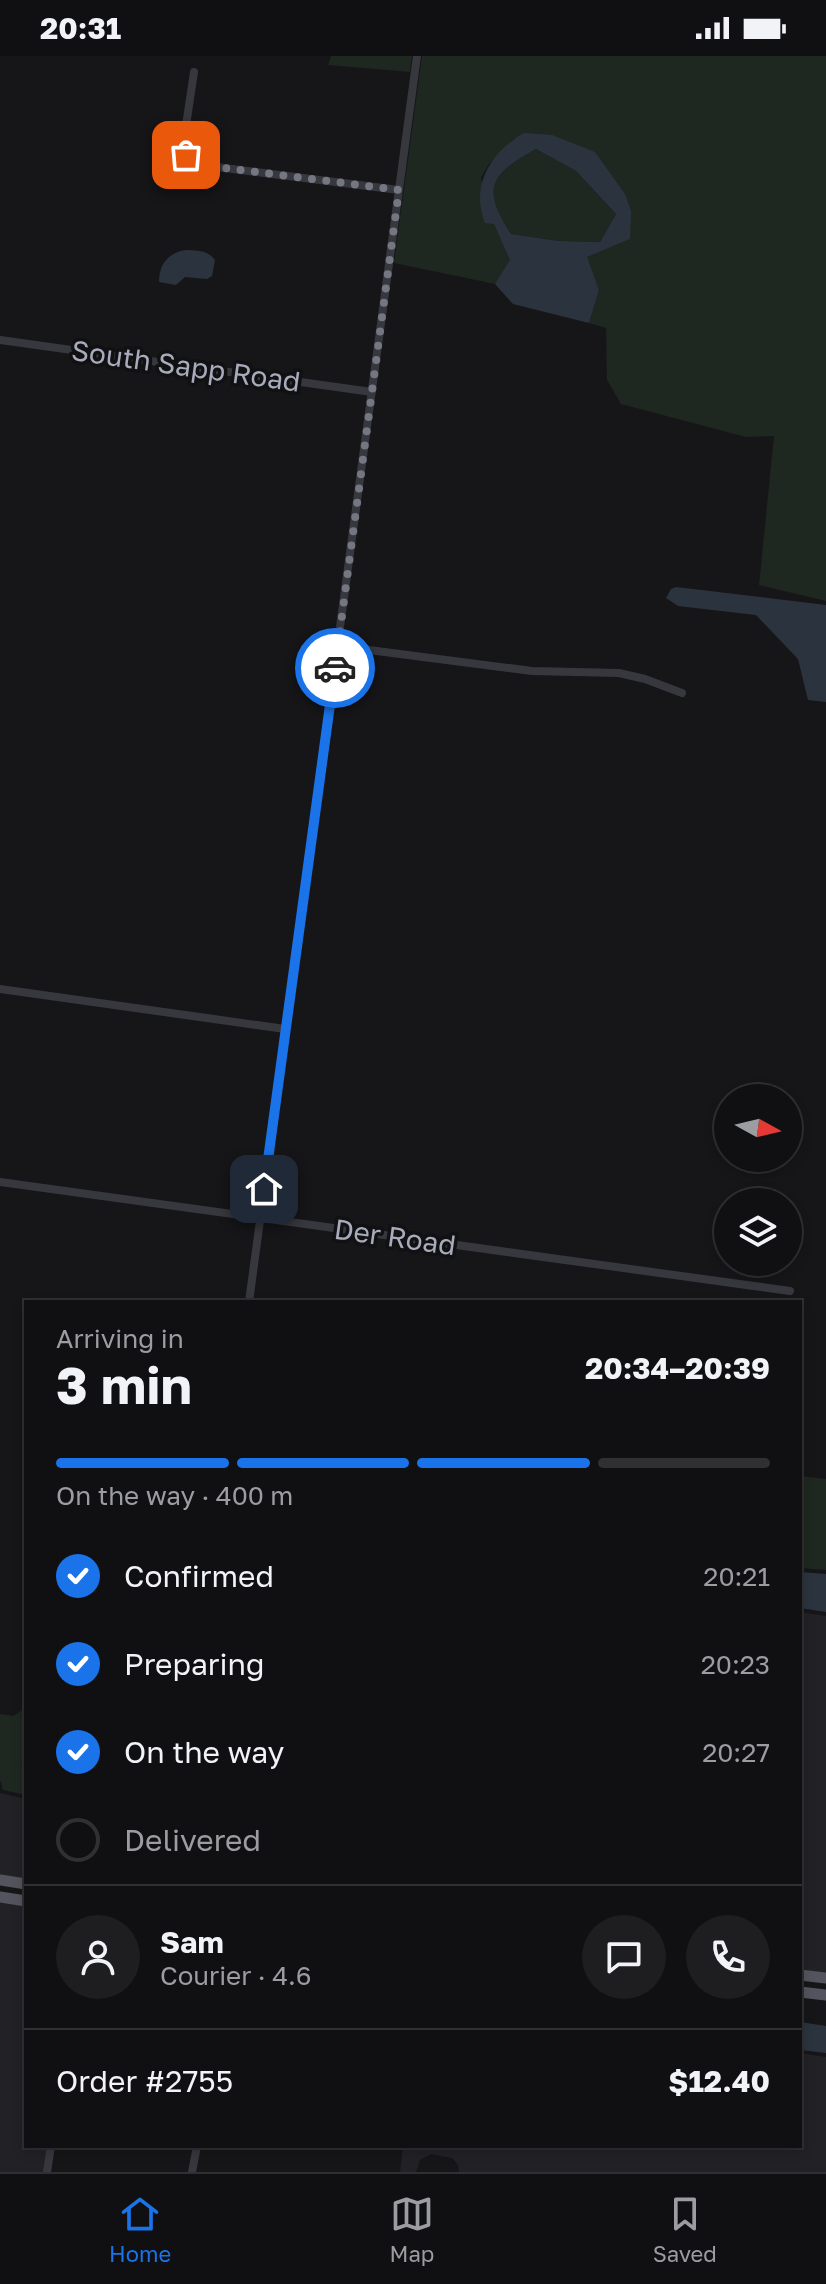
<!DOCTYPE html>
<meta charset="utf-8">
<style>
:root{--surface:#101013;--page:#1e1e21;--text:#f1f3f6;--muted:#9c9da0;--line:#303033;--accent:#1a73e8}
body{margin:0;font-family:"Golos Text",sans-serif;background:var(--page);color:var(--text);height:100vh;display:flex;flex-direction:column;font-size:30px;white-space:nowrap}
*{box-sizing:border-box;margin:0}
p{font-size:26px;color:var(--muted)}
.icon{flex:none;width:44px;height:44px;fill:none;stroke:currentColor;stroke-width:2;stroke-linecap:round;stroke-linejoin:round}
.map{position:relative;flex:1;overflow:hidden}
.panel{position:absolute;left:24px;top:1244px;width:778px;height:848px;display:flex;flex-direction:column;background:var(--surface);border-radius:0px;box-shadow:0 4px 12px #0003,0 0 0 2px var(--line)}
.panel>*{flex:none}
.needle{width:52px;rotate:98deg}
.tools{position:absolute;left:714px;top:1028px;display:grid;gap:16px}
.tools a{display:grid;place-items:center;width:88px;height:88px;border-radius:50%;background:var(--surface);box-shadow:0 4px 12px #0003,0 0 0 2px var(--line);font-size:40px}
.pin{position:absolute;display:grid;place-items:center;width:68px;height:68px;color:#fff;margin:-34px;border-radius:16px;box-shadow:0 4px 12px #0006}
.courier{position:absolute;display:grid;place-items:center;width:80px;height:80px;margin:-40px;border:6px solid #1a73e8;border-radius:50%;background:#fff;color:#222;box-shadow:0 2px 10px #0007}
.headline em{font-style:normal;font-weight:700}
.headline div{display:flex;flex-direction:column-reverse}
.headline{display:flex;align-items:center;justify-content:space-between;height:136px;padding:0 32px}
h1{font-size:52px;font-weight:700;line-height:60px}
.bar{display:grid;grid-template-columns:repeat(4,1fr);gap:12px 8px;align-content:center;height:96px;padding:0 32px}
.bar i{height:10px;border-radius:6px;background:var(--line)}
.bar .current{background:var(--accent)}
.bar p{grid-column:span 4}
.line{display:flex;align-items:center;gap:20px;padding:0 32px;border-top:2px solid var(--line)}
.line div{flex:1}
.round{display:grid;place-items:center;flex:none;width:84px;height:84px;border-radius:42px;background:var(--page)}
ol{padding:0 32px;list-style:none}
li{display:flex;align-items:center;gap:24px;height:88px}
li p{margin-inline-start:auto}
li .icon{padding:8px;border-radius:50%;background:var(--accent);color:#fff;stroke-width:4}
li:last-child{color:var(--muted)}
li i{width:44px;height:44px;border:4px solid var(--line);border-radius:50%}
.status{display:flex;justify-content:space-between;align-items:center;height:56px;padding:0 40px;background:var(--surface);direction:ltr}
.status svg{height:22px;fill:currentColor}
.tabs{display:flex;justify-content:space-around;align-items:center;height:112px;border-top:2px solid var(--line);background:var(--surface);font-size:22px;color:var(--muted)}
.tabs a{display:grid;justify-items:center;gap:4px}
.tabs .current{color:var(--accent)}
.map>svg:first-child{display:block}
</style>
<div class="status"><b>20:31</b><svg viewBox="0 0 49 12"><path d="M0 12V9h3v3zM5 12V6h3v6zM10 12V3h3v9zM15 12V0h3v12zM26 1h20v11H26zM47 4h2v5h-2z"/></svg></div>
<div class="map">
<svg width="826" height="2116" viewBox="0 0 826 2116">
<rect width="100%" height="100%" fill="#161619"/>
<path fill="#222226" d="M800 1556 826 1560V1917L800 1914Z
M0 1737 26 1743V1823L0 1819Z
M0 1846 26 1850V2090H50L46 2116H0Z
M800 1997 826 2001V2116H459L458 2109 452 2102 431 2098 420 2104 416 2116H400L403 2090H800Z"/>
<path fill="#1e2720" d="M331 0H412L410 16 328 9Z
M422 0H826V545L759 529 774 380 746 381 621 348 607 324 606 272 589 267 599 234 586 201 630 183 595 96 514 83 489 108 481 122 494 168 511 204 495 228 394 207Z
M536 93 576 115 616 158 600 186 559 185 511 178C481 132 490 118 536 93Z
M800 1420 826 1423V1514L800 1512Z
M26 1652V1702L21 1709 26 1711V1739L3 1734 0 1724V1658L13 1660Z"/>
<path fill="#2b343e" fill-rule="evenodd" d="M524 77 552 79 595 96 625 138 631 155 630 183 587 201 599 234 589 267 513 248 495 228 510 204 494 168 485 167C470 129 491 96 524 77ZM536 93 576 115 616 158 600 186 559 185 511 178C481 132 490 118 536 93Z
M188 194C199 195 207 194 215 204L212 220 207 223 185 221 176 229 159 226C159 207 170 195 188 194Z
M676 531 826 549V646L808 644 798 603 756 559 678 550 666 542 671 533Z
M800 1516 826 1518V1556L800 1552Z
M800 1966 826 1970V1997L800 1994Z"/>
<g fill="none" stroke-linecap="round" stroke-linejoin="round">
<path stroke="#37373e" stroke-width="8" d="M194 16 184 83 186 99 194 105 209 110 399 134
M0 284 372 336
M338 590 532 615 619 617 645 623 682 637
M0 933 285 973
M0 1126 790 1235
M249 1246 417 0
M47 2116 51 2090
M192 2116 197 2090"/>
<path stroke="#53545d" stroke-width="11" d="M0 1824 26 1828
M0 1841 26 1845
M800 1919 826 1922
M800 1936 826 1939"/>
</g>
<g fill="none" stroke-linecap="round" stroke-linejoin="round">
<path stroke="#747782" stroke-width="8" stroke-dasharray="0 14.4" d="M186 99 194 105 209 110 399 134 335 612"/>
<path stroke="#1a73e8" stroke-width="10" d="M264 1133 335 612"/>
</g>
<g text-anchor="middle" stroke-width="7" stroke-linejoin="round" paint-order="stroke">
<g font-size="28" fill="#a7abba" stroke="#111114">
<text transform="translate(186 310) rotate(8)" y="10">South Sapp Road</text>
<text transform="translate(395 1181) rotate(8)" y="10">Der Road</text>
</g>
</g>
</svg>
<div class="tools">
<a><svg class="needle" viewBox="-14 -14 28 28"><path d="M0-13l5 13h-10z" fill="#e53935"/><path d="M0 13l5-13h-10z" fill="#9c9da0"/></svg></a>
<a><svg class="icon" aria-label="layers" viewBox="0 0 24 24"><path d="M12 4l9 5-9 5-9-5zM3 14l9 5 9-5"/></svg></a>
</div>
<div class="pin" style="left:186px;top:99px;background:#ea580c"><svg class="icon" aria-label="bag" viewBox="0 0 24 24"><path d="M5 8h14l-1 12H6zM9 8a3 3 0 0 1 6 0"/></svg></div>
<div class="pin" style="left:264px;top:1133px;background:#1f2937"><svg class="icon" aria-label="home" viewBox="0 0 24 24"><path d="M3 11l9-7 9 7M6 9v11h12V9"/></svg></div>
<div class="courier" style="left:335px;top:612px"><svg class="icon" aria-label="car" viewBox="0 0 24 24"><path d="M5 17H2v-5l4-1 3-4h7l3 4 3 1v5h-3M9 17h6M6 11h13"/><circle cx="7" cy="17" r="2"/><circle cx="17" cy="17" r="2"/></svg></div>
<section class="panel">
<div class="headline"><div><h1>3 min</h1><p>Arriving in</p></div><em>20:34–20:39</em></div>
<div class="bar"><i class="current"></i><i class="current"></i><i class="current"></i><i></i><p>On the way · 400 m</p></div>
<ol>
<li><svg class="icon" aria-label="check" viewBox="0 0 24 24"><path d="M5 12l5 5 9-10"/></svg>Confirmed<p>20:21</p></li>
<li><svg class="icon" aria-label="check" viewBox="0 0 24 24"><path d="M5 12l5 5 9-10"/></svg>Preparing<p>20:23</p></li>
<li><svg class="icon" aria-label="check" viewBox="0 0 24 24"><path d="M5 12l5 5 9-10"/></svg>On the way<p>20:27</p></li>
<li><i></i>Delivered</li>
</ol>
<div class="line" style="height:144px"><a class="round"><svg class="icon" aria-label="person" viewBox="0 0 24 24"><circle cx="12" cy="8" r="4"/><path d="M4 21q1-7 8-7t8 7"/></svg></a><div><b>Sam</b><p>Courier · 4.6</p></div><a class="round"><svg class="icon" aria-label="chat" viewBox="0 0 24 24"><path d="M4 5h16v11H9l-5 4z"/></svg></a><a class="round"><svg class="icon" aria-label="phone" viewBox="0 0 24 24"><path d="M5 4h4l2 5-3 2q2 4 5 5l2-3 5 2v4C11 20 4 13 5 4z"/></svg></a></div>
<div class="line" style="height:104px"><div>Order #2755</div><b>$12.40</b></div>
</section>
</div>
<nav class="tabs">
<a class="current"><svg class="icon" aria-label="home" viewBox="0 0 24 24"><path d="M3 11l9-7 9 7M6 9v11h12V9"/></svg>Home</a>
<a><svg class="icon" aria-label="map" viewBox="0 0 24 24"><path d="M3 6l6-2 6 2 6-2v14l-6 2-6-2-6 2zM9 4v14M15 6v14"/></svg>Map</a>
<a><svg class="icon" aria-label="saved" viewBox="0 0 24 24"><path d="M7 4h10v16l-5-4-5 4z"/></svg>Saved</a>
</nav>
